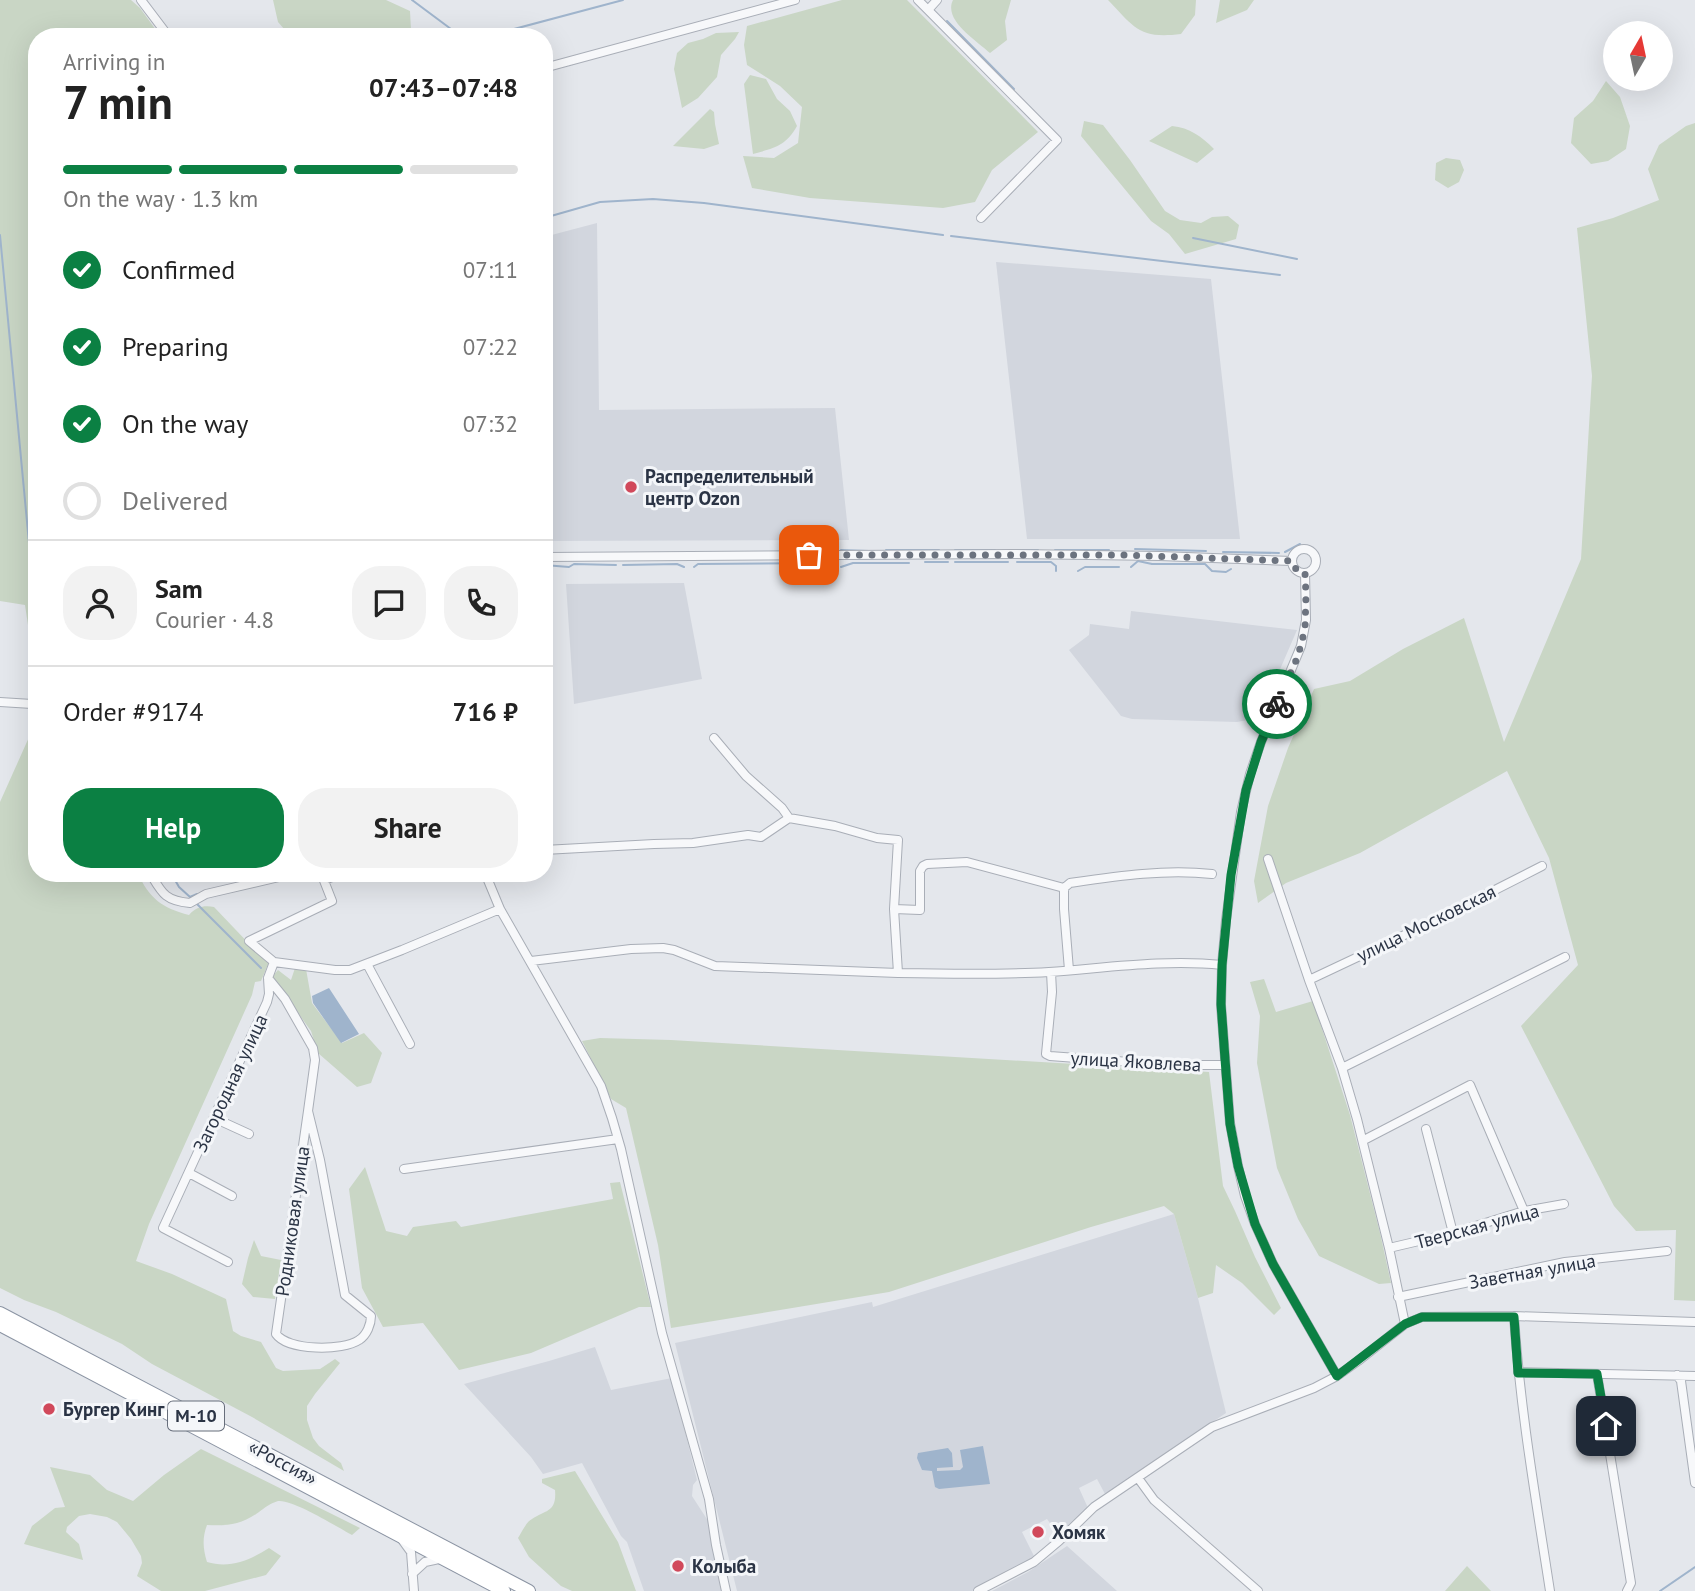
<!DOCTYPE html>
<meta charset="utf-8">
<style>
:root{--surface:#fff;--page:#f2f2f2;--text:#222;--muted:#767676;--line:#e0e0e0;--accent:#0b8043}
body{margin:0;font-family:"PT Sans",sans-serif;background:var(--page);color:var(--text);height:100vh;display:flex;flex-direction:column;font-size:26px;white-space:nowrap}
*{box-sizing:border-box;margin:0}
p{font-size:23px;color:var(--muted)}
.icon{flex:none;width:38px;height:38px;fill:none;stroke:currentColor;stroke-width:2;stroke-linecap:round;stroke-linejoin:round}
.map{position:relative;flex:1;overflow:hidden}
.sheet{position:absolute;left:28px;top:28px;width:525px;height:854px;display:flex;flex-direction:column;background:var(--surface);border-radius:28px;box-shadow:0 7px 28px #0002}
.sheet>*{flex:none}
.needle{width:46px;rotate:9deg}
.tools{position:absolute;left:1603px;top:21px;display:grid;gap:14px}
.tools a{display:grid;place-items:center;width:70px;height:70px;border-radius:50%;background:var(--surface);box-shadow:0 7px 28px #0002;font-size:35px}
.pin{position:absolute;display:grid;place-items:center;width:60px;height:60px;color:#fff;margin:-30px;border-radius:14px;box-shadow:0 4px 10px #0006}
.courier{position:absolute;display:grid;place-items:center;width:70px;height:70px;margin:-35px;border:5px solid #0b8043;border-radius:50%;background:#fff;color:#222;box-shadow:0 2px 9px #0007}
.headline em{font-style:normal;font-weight:700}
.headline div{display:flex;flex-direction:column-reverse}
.headline{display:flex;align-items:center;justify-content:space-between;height:119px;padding:0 35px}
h1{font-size:46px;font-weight:700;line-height:52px}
.bar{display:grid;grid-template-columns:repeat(4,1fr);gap:10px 7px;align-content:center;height:84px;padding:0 35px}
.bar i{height:9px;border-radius:5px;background:var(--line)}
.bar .active{background:var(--accent)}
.bar p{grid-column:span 4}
.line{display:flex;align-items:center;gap:18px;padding:0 35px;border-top:2px solid var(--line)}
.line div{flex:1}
.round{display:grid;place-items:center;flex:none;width:74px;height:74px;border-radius:28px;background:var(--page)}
ol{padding:0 35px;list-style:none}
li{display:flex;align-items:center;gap:21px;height:77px}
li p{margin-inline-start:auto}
li .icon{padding:7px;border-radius:50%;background:var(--accent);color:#fff;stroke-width:4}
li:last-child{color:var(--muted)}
li i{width:38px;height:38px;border:4px solid var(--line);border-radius:50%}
.action{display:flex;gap:14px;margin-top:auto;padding:14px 35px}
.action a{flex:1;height:80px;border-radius:28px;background:var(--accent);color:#fff;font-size:28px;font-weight:700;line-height:80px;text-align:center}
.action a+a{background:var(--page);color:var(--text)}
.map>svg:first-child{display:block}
</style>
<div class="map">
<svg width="1695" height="1591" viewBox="0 0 1695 1591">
<rect width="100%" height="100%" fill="#e4e7ec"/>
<path fill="#d2d6de" d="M597 223 599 410 835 408 849 540 544 541V237Z
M996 262 1211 279 1240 539H1027Z
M684 583 702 679 574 704 566 584Z
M1131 611 1297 630 1259 718 1237 722 1132 719 1121 716 1069 650 1089 635 1090 624 1129 629Z
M1174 1214 1198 1298 1226 1413 1105 1494 1097 1479 1079 1488 1088 1508 1058 1534 1047 1519 1022 1532 1035 1558 972 1591H737L675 1343 872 1302 873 1307Z
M595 1347 611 1390 672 1378 697 1480 693 1485 692 1496 712 1527 727 1591H644L627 1542 621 1536 582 1463 543 1474 531 1457 464 1384 549 1361Z
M1067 1546 1117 1591H992L1028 1572Z"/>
<path fill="#c9d6c5" d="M0 0H131L140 8 161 37H37V685L25 605 0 601Z
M273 0H386L410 11 411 30 392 37H291L278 22Z
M842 0H907L1038 132 992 170 975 202 943 208 810 198 752 188 743 156 774 158 798 143 802 107 780 86 747 65 744 45 747 26Z
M953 0H1011L1005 21 1007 40 990 53C976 40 943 20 953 0Z
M1108 0H1196L1195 15 1181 34C1139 39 1135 28 1108 0Z
M1220 0H1254L1247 10 1216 23Z
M739 32 735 39 721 55 717 77 698 98 682 108 674 69 677 53 688 43 703 39 716 33Z
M750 75 766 79 777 99 790 111 797 126C786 146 774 148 753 154L744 84Z
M1606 81 1620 97 1630 126 1626 149 1608 161 1591 164 1571 143 1574 118 1593 101Z
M710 109 714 112 715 124 719 144 704 149 673 146Z
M1084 121 1103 125 1130 160 1165 211 1180 220 1201 223 1212 217 1228 216 1239 225 1236 239 1185 254 1169 234 1151 221 1081 136Z
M1695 123V1301L1674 1300 1676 1230 1636 1231 1614 1206 1521 1026 1578 965 1549 858 1507 771 1360 853 1286 883 1258 903 1254 881 1268 806 1288 748 1314 689 1350 681 1403 649 1464 618 1504 742 1581 559 1592 376 1577 228 1613 218 1659 200 1648 169 1659 145 1686 126Z
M1172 126C1190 128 1201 136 1214 149L1197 163 1149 141Z
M1446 158 1460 160 1464 170 1459 182 1448 188 1435 180 1436 163Z
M37 733V873H138C149 899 163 908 189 915 196 907 204 905 214 907L255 950 269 962 261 981 255 982 252 995 149 1224 136 1261 172 1274 226 1299 233 1331 241 1336 261 1342 276 1368 283 1371 320 1369 335 1359 340 1363 315 1394 307 1406V1420L313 1438 319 1446 341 1463 344 1471 252 1417 152 1364 122 1344 56 1312 24 1300 0 1288V802L30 735Z
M295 968 306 969 312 1003 342 1043 364 1033 382 1053 371 1083 357 1087 318 1053 311 1031 272 977 278 970 291 980Z
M1264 979 1276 1012 1313 1001 1350 1115 1380 1233 1391 1283 1379 1284 1319 1256 1298 1219 1277 1168 1257 1063 1260 1016 1250 982Z
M600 1038 671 1040 1209 1072 1223 1186 1235 1211 1255 1257 1281 1308 1274 1315 1242 1283 1216 1265 1213 1293 1198 1298 1174 1214 1164 1206 1091 1227 889 1292 671 1328 658 1245 626 1108 611 1099 582 1041Z
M365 1167 386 1231 407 1236 413 1227 456 1221 461 1227 613 1199 610 1183 620 1182 651 1307H639L531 1353 459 1370 423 1323 383 1327 362 1288 349 1189Z
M254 1240 261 1256 281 1260 275 1299 253 1297 242 1284 248 1258Z
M201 1449 360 1528 352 1535C337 1527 293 1499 278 1501 271 1503 264 1508 259 1512 241 1525 228 1526 207 1525 202 1538 203 1549 207 1562 230 1569 250 1560 269 1548L281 1556 266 1575 205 1591H161L137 1576 142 1563 141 1556 131 1539 117 1522 107 1517 90 1514 79 1516 67 1527 66 1532 79 1544 83 1560 24 1544 32 1526 55 1508 65 1507 50 1467 90 1475 107 1490 133 1501 164 1475Z
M575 1471 618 1542 636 1591H572L561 1586 529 1557 518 1538C522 1532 526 1522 532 1519 546 1510 557 1512 555 1490L542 1483V1479Z
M1467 1566 1491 1591H1445Z"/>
<path fill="#9fb4cc" d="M329 988 359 1034 341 1043 313 1003 312 996Z
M983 1446 990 1484 939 1489 935 1487 932 1471 922 1470 917 1458 918 1453 948 1448 952 1453 953 1467 937 1468V1471L960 1470 963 1467 960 1450Z"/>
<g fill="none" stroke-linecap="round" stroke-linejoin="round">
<path stroke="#9fb4cc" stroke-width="2" d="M412 0 455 32 468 37
M947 21 1014 89
M484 37 623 0
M544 218 600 202 653 199 704 203 943 235
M0 235 37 628
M951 236 1280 275
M1193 238 1297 259
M1135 549 1206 551
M841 550 869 551
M886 550H939
M955 550H995
M1012 550H1038
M1055 550H1109
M1223 552 1279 553
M1285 552 1300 544
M925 562H948
M955 562H1008
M1017 562H1051L1056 566V571
M544 565 569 567 574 564 616 565
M623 565 677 564 684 567
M694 567 698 564 827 563 831 567
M841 567 853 563H909
M1131 567 1138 561 1152 564H1205L1212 571 1226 572 1231 569
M1078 571 1085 567H1119
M171 873 179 887 190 897 197 894
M197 904 261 968
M1660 1591 1695 1567"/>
<g stroke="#a9aeb7" stroke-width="10">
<path id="minor" d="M141 0 169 37
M918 0 928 10 937 0
M928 10 1057 140 981 218
M544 68 795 0
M1292 561a12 12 0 1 1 24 0a12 12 0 1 1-24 0Z
M544 557 1012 554 1160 556 1292 561
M1305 573 1306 620 1301 646 1261 742 1250 774 1241 812 1226 920 1222 965 1221 1005 1230 1123 1238 1166 1245 1196 1255 1224 1273 1264 1337 1376
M0 702 32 704 37 712
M714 738 746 776 782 808 789 818
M544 850 654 844 693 843 748 835 761 837 789 818 835 826 877 838 898 840 894 909 898 973C948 974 999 975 1049 972 1106 968 1165 959 1222 965
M1268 859 1309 980 1342 1068 1357 1119 1389 1248 1405 1324
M150 873C162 893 165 901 190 903L206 894 296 873
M485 873 500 909 601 1086 612 1118 621 1149 662 1333 709 1499 716 1545 726 1591
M324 880 343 873
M1064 888V909L1069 970
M894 909 920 910V871L923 866 927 864 967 862 1064 888 1070 883C1118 876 1164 869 1212 874
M531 961 631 949 663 948 674 950 715 966 898 973
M274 962 249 941 332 901 321 873
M367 964 410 1044
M1051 972 1052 992 1046 1054 1050 1056 1169 1065H1225
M268 978 285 999 313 1048 315 1060 308 1111 320 1160 345 1295 371 1316C371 1324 367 1335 359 1340 343 1351 288 1351 276 1334L308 1111
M1309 980 1432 922 1542 866
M1342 1068 1565 957
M214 1118 249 1134
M1426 1129 1453 1233
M1364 1140 1470 1085 1524 1211
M404 1169 618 1139
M189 1173 232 1196
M1389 1248 1453 1233 1524 1211 1564 1204
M228 1262 163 1228 267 1002 269 994 268 978 274 962 335 970H350L402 950 500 909
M1398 1297 1565 1262 1667 1251
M1514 1316C1520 1409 1536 1500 1550 1591
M1518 1372 1695 1376
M1597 1374 1631 1583 1627 1591
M1677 1375 1681 1381 1695 1483
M1138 1478 1154 1500 1258 1591
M403 1541 411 1552 414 1591
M412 1574 425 1562 439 1559
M978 1591 1034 1562 1059 1541 1094 1507 1212 1427 1314 1388 1337 1376 1358 1361 1405 1324 1422 1317 1514 1316 1695 1322"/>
</g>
<g stroke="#8b94a3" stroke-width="14">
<path id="highway" d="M0 1313 529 1591
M0 1325 504 1591"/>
</g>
<use href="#minor" stroke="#f7f8fa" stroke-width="8"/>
<use href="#highway" stroke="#fff" stroke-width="12"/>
</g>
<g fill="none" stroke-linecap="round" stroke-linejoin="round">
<path stroke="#6c737f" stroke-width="7" stroke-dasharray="0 12.6" d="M809 555H1121L1292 561 1297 571 1305 573 1306 595 1305 629 1298 656 1277 704"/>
<path stroke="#0b8043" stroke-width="9" d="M1277 704 1261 742 1246 790 1231 875 1222 965 1221 1004 1225 1059 1230 1124 1238 1166 1255 1224 1273 1264 1337 1376 1405 1324 1422 1317H1514L1518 1373 1597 1374 1606 1426"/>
</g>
<g fill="#d1495b" stroke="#f4f6f9" stroke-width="2.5">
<circle cx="631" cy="487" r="7"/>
<circle cx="49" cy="1409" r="7"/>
<circle cx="1038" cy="1532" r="7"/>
<circle cx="678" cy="1566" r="7"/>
</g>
<g text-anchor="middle" stroke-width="6" stroke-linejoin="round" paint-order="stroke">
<rect fill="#f4f6f9" stroke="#676e7b" stroke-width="2" x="168" y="1401.5" width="56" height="29" rx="5"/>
<g font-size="18" font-weight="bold" fill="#2b3445">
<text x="196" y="1422">М-10</text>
</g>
<g font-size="19" font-weight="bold" fill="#2b3445" stroke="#f4f6f9" text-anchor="start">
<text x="645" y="483">Распределительный<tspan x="645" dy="22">центр Ozon</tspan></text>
<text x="63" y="1416">Бургер Кинг</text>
<text x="1052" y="1539">Хомяк</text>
<text x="692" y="1573">Колыба</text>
</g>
<g font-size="19" fill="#2b3445" stroke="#f4f6f9">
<text transform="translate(1426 923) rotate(-26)" y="7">улица Московская</text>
<text transform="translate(1136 1061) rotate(3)" y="7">улица Яковлева</text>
<text transform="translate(230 1083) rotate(-65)" y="7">Загородная улица</text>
<text transform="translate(292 1221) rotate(-82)" y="7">Родниковая улица</text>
<text transform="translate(1477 1226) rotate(-15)" y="7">Тверская улица</text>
<text transform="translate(1532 1271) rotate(-10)" y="7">Заветная улица</text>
<text transform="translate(283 1462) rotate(28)" y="7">«Россия»</text>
</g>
</g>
</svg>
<div class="tools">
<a><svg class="needle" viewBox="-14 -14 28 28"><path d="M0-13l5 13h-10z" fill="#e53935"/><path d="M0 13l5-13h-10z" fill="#767676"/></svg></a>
</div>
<div class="pin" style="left:809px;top:555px;background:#ea580c"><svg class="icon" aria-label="bag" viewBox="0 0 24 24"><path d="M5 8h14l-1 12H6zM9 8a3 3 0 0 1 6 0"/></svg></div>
<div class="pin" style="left:1606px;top:1426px;background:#1f2937"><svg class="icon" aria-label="home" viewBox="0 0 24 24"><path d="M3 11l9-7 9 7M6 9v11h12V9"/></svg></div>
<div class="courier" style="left:1277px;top:704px"><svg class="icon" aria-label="bike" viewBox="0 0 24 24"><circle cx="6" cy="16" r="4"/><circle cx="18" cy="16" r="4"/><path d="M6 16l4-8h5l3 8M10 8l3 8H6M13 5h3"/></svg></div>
<section class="sheet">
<div class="headline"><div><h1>7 min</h1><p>Arriving in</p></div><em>07:43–07:48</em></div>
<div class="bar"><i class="active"></i><i class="active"></i><i class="active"></i><i></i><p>On the way · 1.3 km</p></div>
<ol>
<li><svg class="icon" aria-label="check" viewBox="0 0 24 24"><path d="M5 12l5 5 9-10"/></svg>Confirmed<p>07:11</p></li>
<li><svg class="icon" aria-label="check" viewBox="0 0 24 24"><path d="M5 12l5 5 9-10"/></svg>Preparing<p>07:22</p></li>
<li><svg class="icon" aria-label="check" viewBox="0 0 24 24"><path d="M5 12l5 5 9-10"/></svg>On the way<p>07:32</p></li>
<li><i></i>Delivered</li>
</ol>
<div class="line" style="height:126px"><a class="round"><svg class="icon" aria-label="person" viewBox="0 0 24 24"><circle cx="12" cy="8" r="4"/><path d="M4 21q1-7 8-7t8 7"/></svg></a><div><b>Sam</b><p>Courier · 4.8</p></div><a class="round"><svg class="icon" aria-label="chat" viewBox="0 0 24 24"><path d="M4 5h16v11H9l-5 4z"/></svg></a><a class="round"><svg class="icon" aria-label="phone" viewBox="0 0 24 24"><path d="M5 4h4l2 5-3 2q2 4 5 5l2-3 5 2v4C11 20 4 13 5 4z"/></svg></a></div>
<div class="line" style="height:91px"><div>Order #9174</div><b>716 ₽</b></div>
<div class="action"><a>Help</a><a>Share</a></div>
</section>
</div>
